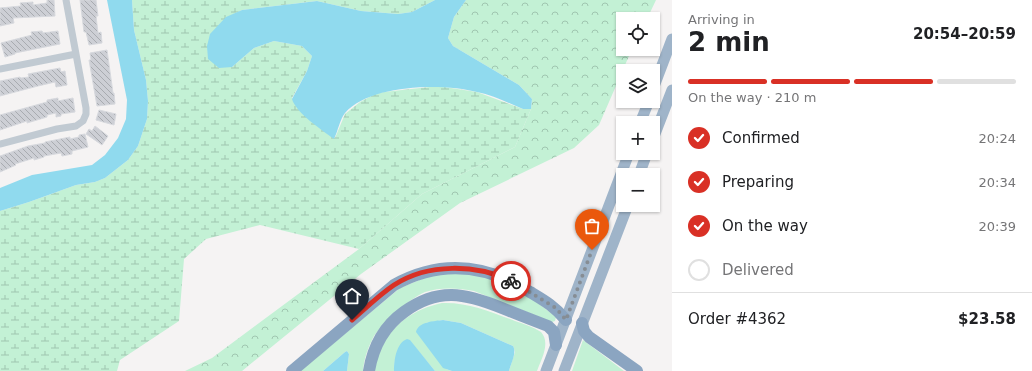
<!DOCTYPE html>
<meta charset="utf-8">
<style>
:root{--surface:#fff;--page:#f6f6f6;--text:#202124;--muted:#757577;--line:#e0e0e0;--accent:#d93025}
body{margin:0;font-family:"DejaVu Sans",sans-serif;background:var(--page);color:var(--text);height:100vh;display:flex;flex-direction:column;font-size:15px;white-space:nowrap}
*{box-sizing:border-box;margin:0}
p{font-size:13px;color:var(--muted)}
.icon{flex:none;width:22px;height:22px;fill:none;stroke:currentColor;stroke-width:2;stroke-linecap:round;stroke-linejoin:round}
.map{position:relative;flex:1;overflow:hidden}
.details{display:flex;flex-direction:column;background:var(--surface);width:360px}
.details>*{flex:none}
.buttons{position:absolute;left:616px;top:12px;display:grid;gap:8px}
.buttons a{display:grid;place-items:center;width:44px;height:44px;border-radius:0px;background:var(--surface);box-shadow:0 1px 3px #0004;font-size:20px}
.pin{position:absolute;display:grid;place-items:center;width:34px;height:34px;color:#fff;margin:-41px -17px;border-radius:50% 50% 50% 0;rotate:-45deg;box-shadow:0 0 4px #0007}
.pin .icon{rotate:45deg}
.courier{position:absolute;display:grid;place-items:center;width:40px;height:40px;margin:-20px;border:3px solid #d93025;border-radius:50%;background:#fff;color:#222;box-shadow:0 1px 5px #0007}
.headline em{font-style:normal;font-weight:600}
.headline div{display:flex;flex-direction:column-reverse}
.headline{display:flex;align-items:center;justify-content:space-between;height:68px;padding:0 16px}
h1{font-size:26px;font-weight:600;line-height:30px}
.bar{display:grid;grid-template-columns:repeat(4,1fr);gap:6px 4px;align-content:center;height:48px;padding:0 16px}
.bar i{height:5px;border-radius:3px;background:var(--line)}
.bar .active{background:var(--accent)}
.bar p{grid-column:span 4}
.line{display:flex;align-items:center;gap:10px;padding:0 16px;border-top:1px solid var(--line)}
.line div{flex:1}
ol{padding:0 16px;list-style:none}
li{display:flex;align-items:center;gap:12px;height:44px}
li p{margin-inline-start:auto}
li .icon{padding:4px;border-radius:50%;background:var(--accent);color:#fff;stroke-width:4}
li:last-child{color:var(--muted)}
li i{width:22px;height:22px;border:2px solid var(--line);border-radius:50%}
main{display:flex;flex:1;min-height:0}
.map>svg:first-child{display:block}
</style>
<main>
<div class="map">
<svg width="672" height="371" viewBox="0 0 672 371">
<defs>
<pattern id="forest-crowns" width="20" height="18" patternUnits="userSpaceOnUse"><rect width="20" height="18" fill="#c3f1d5"/><path d="M2 6a3 3 0 1 1 6 0M12 15a3 3 0 1 1 6 0" fill="none" stroke="#a0c6b0"/></pattern>
<pattern id="wetland-marsh" width="20" height="14" patternUnits="userSpaceOnUse"><rect width="20" height="14" fill="#c3f1d5"/><path d="M1 5h8M5 5V1M11 12h8M15 12V8" fill="none" stroke="#a0c6b0"/></pattern>
<pattern id="building-back-hatch" width="6" height="6" patternUnits="userSpaceOnUse"><rect width="6" height="6" fill="#cdcfd5"/><path d="M-1 5l2 2M0 0l6 6M5-1l2 2" fill="none" stroke="#a8abb0"/></pattern>
</defs>
<rect width="100%" height="100%" fill="#f5f3f3"/>
<path fill="#c3f1d5" d="M471 272 521 290 556 317 555 321 552 322 474 291C459 288 440 287 425 292 409 299 384 322 374 336 368 347 364 359 363 371H347L349 354 347 351 345 352 323 371H300L400 288 437 273Z
M442 303C468 302 491 312 515 321 524 324 533 327 541 332 551 343 541 360 537 371H509L515 352 513 346 461 323 443 320 426 323 446 369 452 371H435L410 341 395 360 394 371H374C376 364 377 356 380 350 392 324 414 309 442 303Z
M583 340 624 371H572Z"/>
<path fill="url(#forest-crowns)" d="M466 0H656L647 19H623V49H632L599 125 574 148 460 203 361 274 242 371H185L212 358 359 249 422 194 515 147 531 109 532 99 519 85 453 46 448 38 454 17Z"/>
<path fill="url(#wetland-marsh)" d="M132 0H435L412 12 398 14 361 11 317 1 242 10 226 18 232 67 254 48 274 41 302 46 312 56 307 71 292 98 335 138 345 114 360 102 375 94 384 92 438 86 477 92 523 109H531L515 147 422 194 359 249 260 225 206 239 184 259 179 321 120 360 117 371H0V211L29 202 76 185 95 182 105 178 128 160 138 146 147 119 148 101 146 80 134 30Z"/>
<path fill="#90daee" d="M107 0H132L134 30 146 80 148 101 147 119 138 146 128 160 105 178 95 182 76 185 29 202 0 211V188L32 175 92 165 105 155 118 138 126 119 127 100Z
M435 0H466L454 17 448 38 453 46 519 85 532 99 531 109H523C508 103 493 95 477 92 443 83 370 84 345 113 340 119 338 131 334 139 322 130 296 113 292 99L307 71 312 56 302 46 274 41 254 48 232 67 219 68 208 59 207 46 210 34 226 17 242 10 317 1 361 11 398 14 412 12Z
M443 320 461 323 513 346C517 353 511 363 509 371H452L443 368 416 332C418 322 434 321 443 320Z
M407 339 410 340 435 371H394C394 361 396 343 407 339Z
M347 351 349 354 347 371H323L345 352Z"/>
<path fill="url(#building-back-hatch)" stroke="#d7d9de" d="M47 0H54L55 16 13 18 14 23 0 26V8L21 6 20 3 33 2V5L47 3Z
M80 0H96L98 16H96L98 33 101 32 102 43 89 45 86 32H84Z
M42 31 43 33 58 31 60 44 15 53V54L5 57 1 43 32 35 31 32Z
M107 50 113 93H114L115 104 97 106 89 60H91L90 53Z
M60 68 61 72 65 71 67 85 56 87 55 82 38 86 0 96V81L20 77 21 78 29 77 28 74Z
M58 98V101L73 98 75 112 61 114V116L56 117V113L47 115V117L27 123V121L0 130V115L47 102V100Z
M99 110 116 114 114 125 96 120Z
M95 126 108 136 102 145 86 134 89 129 92 131Z
M85 134 88 147 72 151V154L62 156 61 153 44 156V157L34 160V158L15 164 16 165 0 172V156L28 146 45 143V142L70 137V139L79 137V135Z"/>
<g fill="none" stroke-linecap="round" stroke-linejoin="round">
<path stroke="#c1cad2" stroke-width="7" d="M0 69 76 54
M0 144 57 129 76 126 83 121 86 114V108L66 0"/>
<path stroke="#9fb4c9" stroke-width="11" d="M653 89 672 39
M640 123 649 101
M653 139 672 90
M639 175 647 153
M546 371 629 153
M564 371 628 205"/>
<path stroke="#8ba5c1" stroke-width="12" d="M582 323 584 331 589 337 637 371
M292 371 394 285C441 259 486 264 530 292 545 301 554 306 566 320
M369 371C373 347 383 327 404 312 438 287 465 293 502 308 517 314 532 320 548 326L554 332 556 345"/>
</g>
<g fill="none" stroke-linecap="round" stroke-linejoin="round">
<path stroke="#868d94" stroke-width="4" stroke-dasharray="0 7.2" d="M511 281 556 308 566 320 592 250"/>
<path stroke="#d93025" stroke-width="5" d="M352 320C365 309 379 295 394 285 428 263 476 264 511 281"/>
</g>
</svg>
<div class="buttons">
<a><svg class="icon" aria-label="locate" viewBox="0 0 24 24"><circle cx="12" cy="12" r="6"/><path d="M12 2v4M12 18v4M2 12h4M18 12h4"/></svg></a>
<a><svg class="icon" aria-label="layers" viewBox="0 0 24 24"><path d="M12 4l9 5-9 5-9-5zM3 14l9 5 9-5"/></svg></a>
<a>+</a>
<a>−</a>
</div>
<div class="pin" style="left:592px;top:250px;background:#ea580c"><svg class="icon" aria-label="bag" viewBox="0 0 24 24"><path d="M5 8h14l-1 12H6zM9 8a3 3 0 0 1 6 0"/></svg></div>
<div class="pin" style="left:352px;top:320px;background:#1f2937"><svg class="icon" aria-label="home" viewBox="0 0 24 24"><path d="M3 11l9-7 9 7M6 9v11h12V9"/></svg></div>
<div class="courier" style="left:511px;top:281px"><svg class="icon" aria-label="bike" viewBox="0 0 24 24"><circle cx="6" cy="16" r="4"/><circle cx="18" cy="16" r="4"/><path d="M6 16l4-8h5l3 8M10 8l3 8H6M13 5h3"/></svg></div>
</div>
<section class="details">
<div class="headline"><div><h1>2 min</h1><p>Arriving in</p></div><em>20:54–20:59</em></div>
<div class="bar"><i class="active"></i><i class="active"></i><i class="active"></i><i></i><p>On the way · 210 m</p></div>
<ol>
<li><svg class="icon" aria-label="check" viewBox="0 0 24 24"><path d="M5 12l5 5 9-10"/></svg>Confirmed<p>20:24</p></li>
<li><svg class="icon" aria-label="check" viewBox="0 0 24 24"><path d="M5 12l5 5 9-10"/></svg>Preparing<p>20:34</p></li>
<li><svg class="icon" aria-label="check" viewBox="0 0 24 24"><path d="M5 12l5 5 9-10"/></svg>On the way<p>20:39</p></li>
<li><i></i>Delivered</li>
</ol>
<div class="line" style="height:52px"><div>Order #4362</div><b>$23.58</b></div>
</section>
</main>
